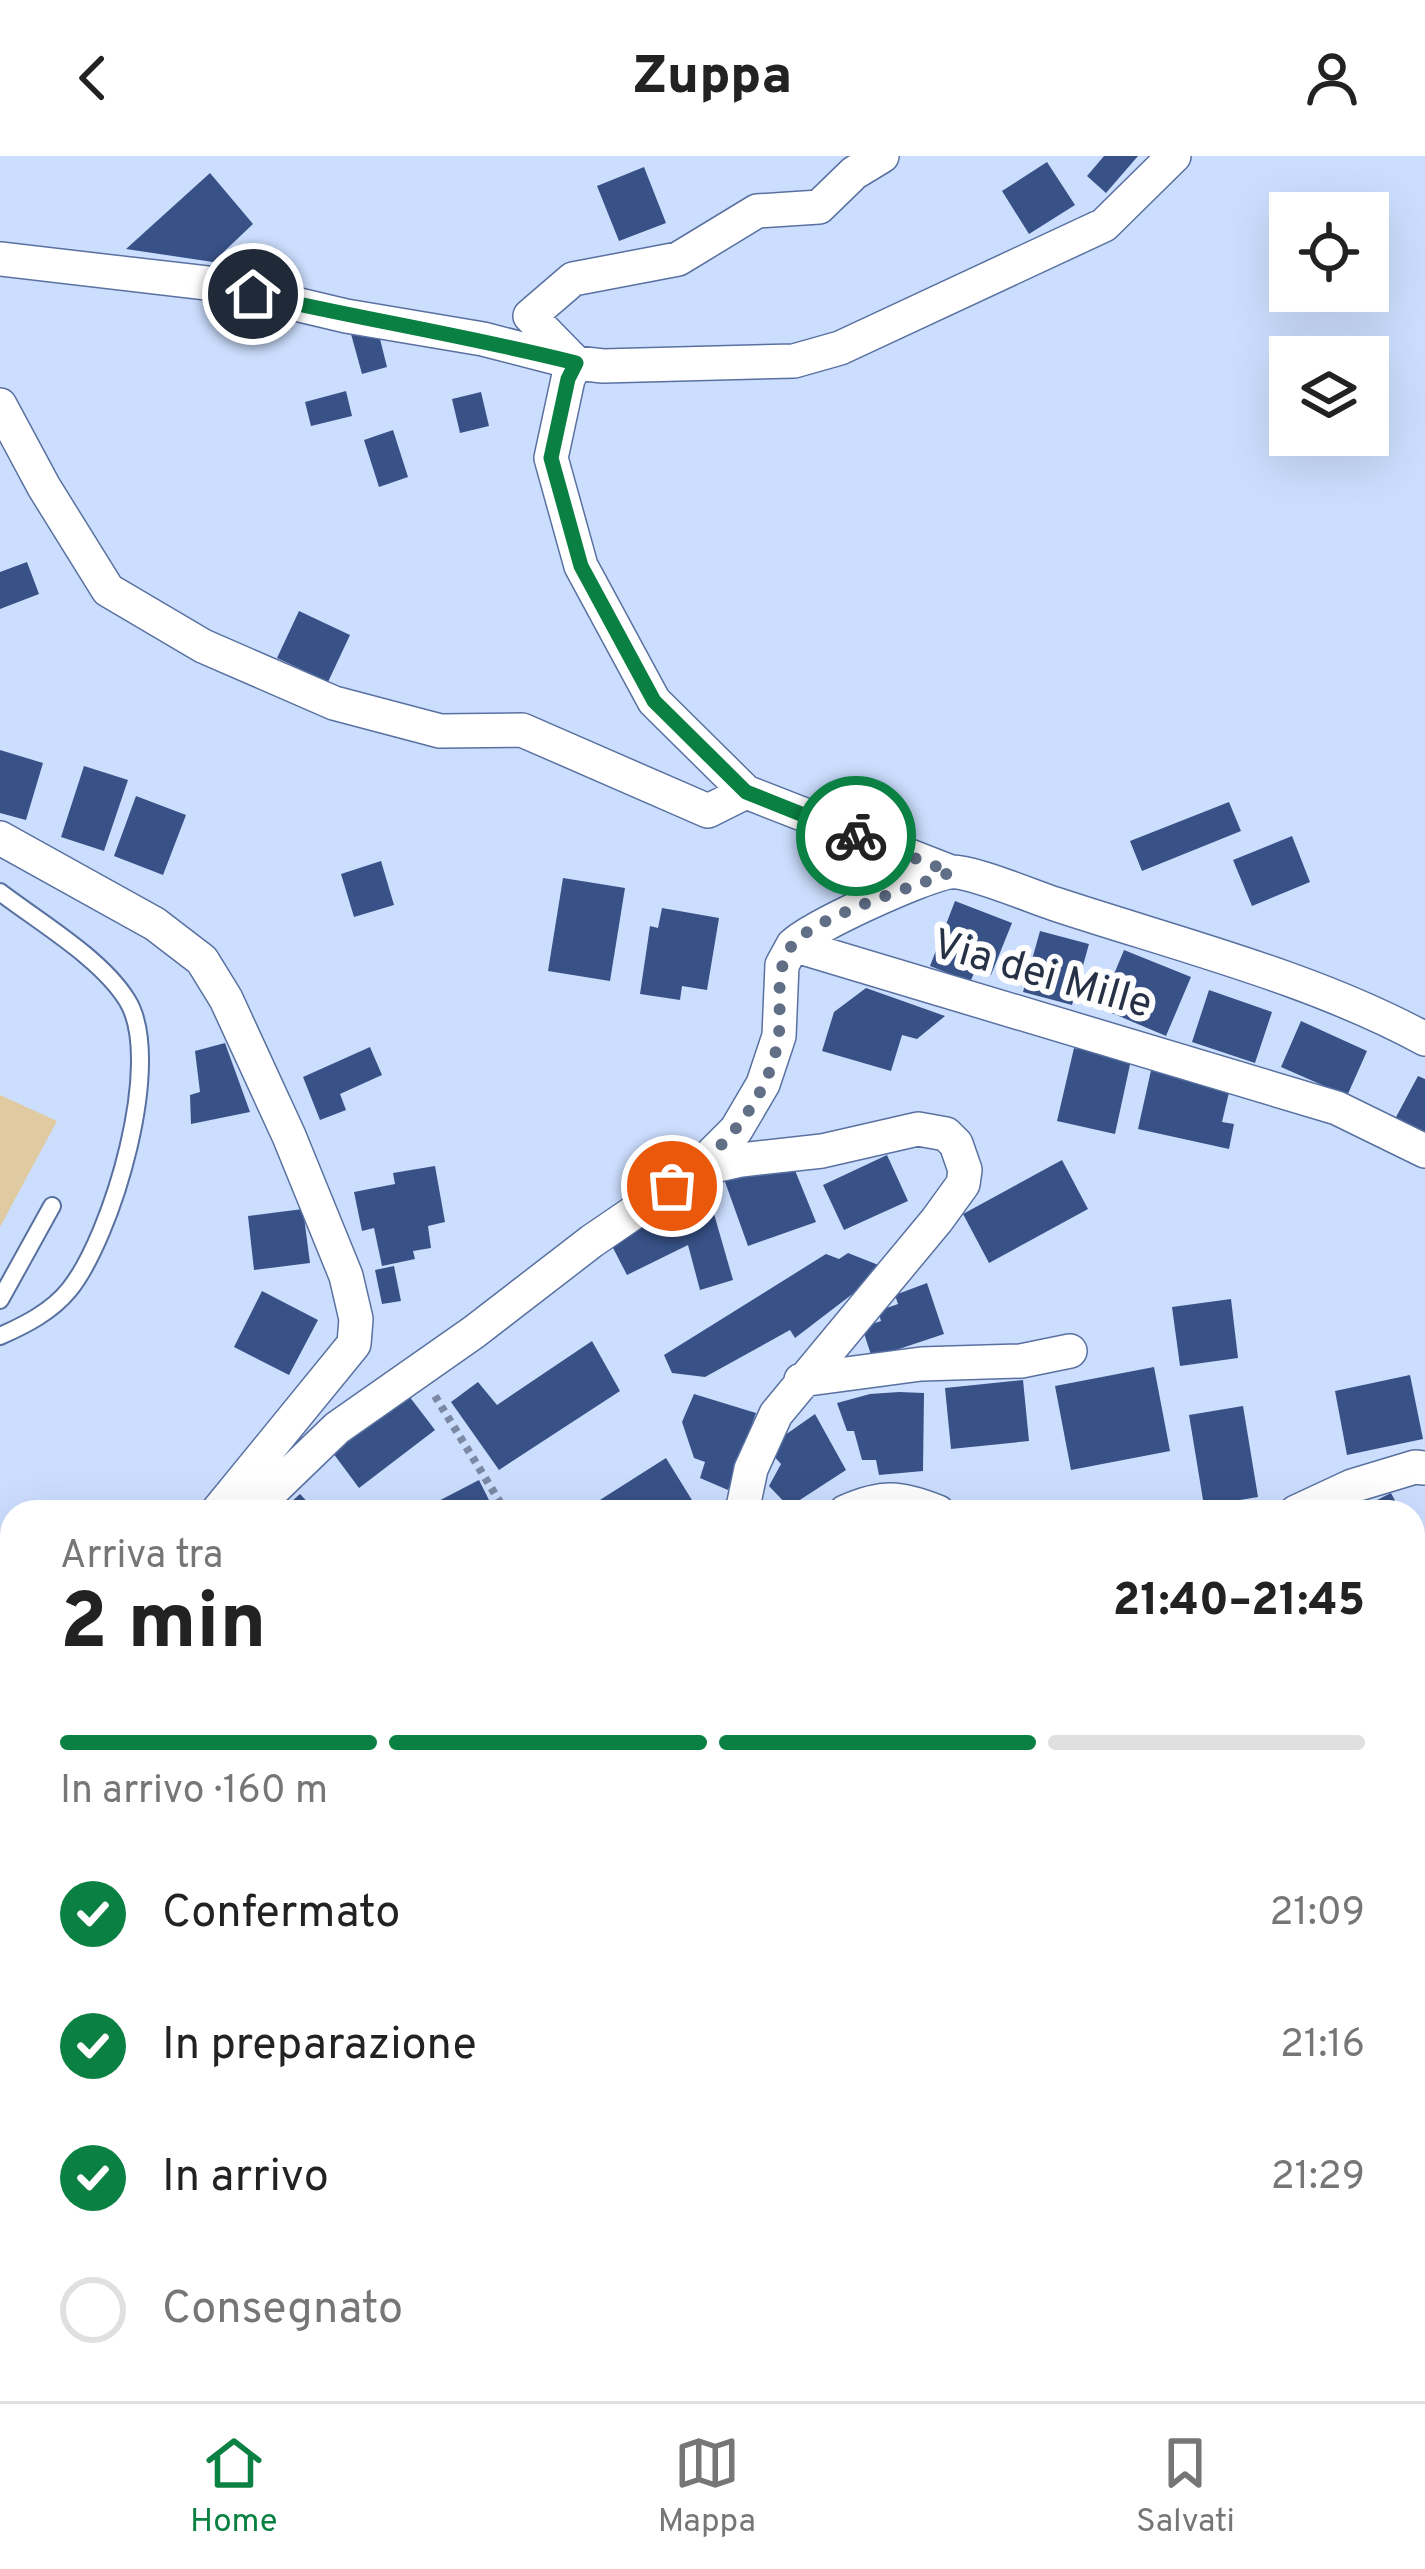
<!DOCTYPE html>
<html lang="it">
<meta charset="utf-8">
<style>
:root{--surface:#fff;--page:#f2f2f2;--text:#222;--muted:#767676;--line:#e0e0e0;--accent:#0b8043}
body{margin:0;font-family:Overpass,sans-serif;background:var(--page);color:var(--text);height:100vh;display:flex;flex-direction:column;font-size:45px;white-space:nowrap}
*{box-sizing:border-box;margin:0}
p{font-size:39px;color:var(--muted)}
.icon{flex:none;width:66px;height:66px;fill:none;stroke:currentColor;stroke-width:2;stroke-linecap:round;stroke-linejoin:round}
.map{position:relative;flex:1;overflow:hidden}
.sheet{position:absolute;left:0px;top:1344px;width:1425px;height:903px;display:flex;flex-direction:column;background:var(--surface);border-radius:36px 36px 0 0;box-shadow:0 12px 48px #0002}
.sheet>*{flex:none}
.fabs{position:absolute;left:1269px;top:36px;display:grid;gap:24px}
.fabs a{display:grid;place-items:center;width:120px;height:120px;border-radius:0px;background:var(--surface);box-shadow:0 12px 48px #0002;font-size:60px}
.pin{position:absolute;display:grid;place-items:center;width:102px;height:102px;color:#fff;margin:-51px;border:6px solid #fff;border-radius:50%;box-shadow:0 3px 12px #0007}
.courier{position:absolute;display:grid;place-items:center;width:120px;height:120px;margin:-60px;border:9px solid #0b8043;border-radius:50%;background:#fff;color:#222;box-shadow:0 3px 15px #0007}
.summary em{font-style:normal;font-weight:800}
.summary div{display:flex;flex-direction:column-reverse}
.summary{display:flex;align-items:center;justify-content:space-between;height:204px;padding:0 60px}
h1{font-size:78px;font-weight:800;line-height:90px}
.bar{display:grid;grid-template-columns:repeat(4,1fr);gap:18px 12px;align-content:center;height:144px;padding:0 60px}
.bar i{height:15px;border-radius:9px;background:var(--line)}
.bar .active{background:var(--accent)}
.bar p{grid-column:span 4}
ol{padding:0 60px;list-style:none}
li{display:flex;align-items:center;gap:36px;height:132px}
li p{margin-inline-start:auto}
li .icon{padding:12px;border-radius:50%;background:var(--accent);color:#fff;stroke-width:4}
li:last-child{color:var(--muted)}
li i{width:66px;height:66px;border:6px solid var(--line);border-radius:50%}
header{display:flex;justify-content:space-between;align-items:center;height:156px;padding:0 60px;background:var(--surface);font-size:54px;font-weight:800}
.dock{display:flex;justify-content:space-around;align-items:center;height:168px;border-top:3px solid var(--line);background:var(--surface);font-size:33px;color:var(--muted)}
.dock a{display:grid;justify-items:center;gap:6px}
.dock .active{color:var(--accent)}
.map>svg:first-child{display:block}
</style>
<header><svg class="icon" aria-label="back" viewBox="0 0 24 24"><path d="M15 5l-7 7 7 7"/></svg>Zuppa<svg class="icon" aria-label="person" viewBox="0 0 24 24"><circle cx="12" cy="8" r="4"/><path d="M4 21q1-7 8-7t8 7"/></svg></header>
<div class="map">
<svg width="1425" height="2245" viewBox="0 0 1425 2245">
<rect width="100%" height="100%" fill="#ccdefe"/>
<path fill="#dfcaa1" d="M0 939 57 965 0 1071Z"/>
<path fill="#385288" d="M1104 0H1138L1106 37 1087 20Z
M1047 6 1075 49 1029 78 1002 35Z
M644 11 666 67 619 85 597 30Z
M210 17 253 68 213 106 126 93Z
M377 171 387 211 362 218 351 178Z
M346 235 352 260 311 270 305 246Z
M481 236 489 270 460 277 452 243Z
M393 274 408 321 379 331 364 284Z
M27 406 39 438 0 453V416Z
M299 455 350 479 328 526 277 502Z
M0 594 43 607 26 664 0 657Z
M84 610 128 624 104 695 61 681Z
M136 640 186 659 163 719 114 700Z
M1229 646 1241 675 1142 715 1130 685Z
M1292 680 1310 726 1252 750 1233 704Z
M381 705 394 749 354 761 341 718Z
M563 722 625 732 610 825 548 815Z
M955 745 1012 767 991 819 976 813 970 826 930 810Z
M662 752 719 762 707 834 682 830 680 844 640 838 650 770 658 772Z
M1040 775 1089 788 1072 849 1023 836Z
M1124 794 1191 821 1166 880 1100 852Z
M866 832 945 860 917 883 902 879 891 915 822 895 834 856Z
M1209 834 1272 856 1255 907 1192 886Z
M1301 865 1367 895 1347 940 1281 911Z
M225 887 250 956 191 968 190 939 200 936 195 895Z
M370 891 382 919 340 938 346 954 320 964 303 921Z
M1074 892 1131 904 1115 978 1057 965Z
M1152 910 1231 928 1222 966 1234 968 1229 993 1138 973Z
M1418 920 1425 923V979L1395 963Z
M887 999 908 1045 844 1074 823 1029Z
M1062 1004 1088 1053 989 1107 963 1058Z
M435 1010 445 1066 428 1070 431 1092 413 1095 415 1103 382 1110 374 1072 362 1075 354 1036 395 1028 393 1017Z
M794 1012 816 1066 748 1090 724 1023Z
M708 1037 733 1124 700 1134 688 1089 627 1119 611 1088 662 1053Z
M303 1053 310 1107 254 1114 248 1060Z
M848 1097 881 1110 859 1133 795 1182 790 1174 705 1221 672 1217 664 1199 826 1098 839 1103Z
M394 1110 401 1145 382 1148 375 1114Z
M927 1127 944 1178 872 1202 862 1171 881 1165 878 1155 898 1148 895 1139Z
M262 1135 318 1164 289 1219 234 1191Z
M1231 1143 1238 1202 1180 1210 1172 1151Z
M592 1185 620 1235 499 1314 451 1246 478 1226 497 1249Z
M1154 1211 1170 1295 1071 1314 1055 1230Z
M1410 1219 1423 1283 1347 1299 1335 1235Z
M1023 1224 1029 1285 951 1293 945 1232Z
M899 1236 924 1237 923 1315 879 1319 876 1304H862L854 1275H847L837 1247 870 1238Z
M694 1238 756 1257 728 1334 700 1322 705 1306 694 1302 682 1266Z
M409 1240 435 1274 359 1332 333 1297Z
M1243 1250 1258 1341 1204 1350 1189 1259Z
M815 1258 846 1314 789 1351 769 1330 781 1308 771 1297 785 1279Z
M666 1302 695 1349 683 1356H581Z
M479 1324 495 1356H427L425 1352Z
M1391 1337 1401 1356H1353Z
M300 1338 317 1356H280Z
M1425 1453V1526H1422L1413 1455Z
M0 1521 12 1526V1610L0 1637Z
M1413 1728 1425 1730V1943L1413 1941Z
M12 2063V2114L0 2103V2076Z
M0 2125 12 2136V2221L6 2228 0 2223Z
M156 2235H229L212 2245H166Z
M1125 2235H1246L1242 2245H969V2241Z"/>
<g fill="none" stroke-linecap="round" stroke-linejoin="round">
<g stroke="#5871a1" stroke-width="20">
<path id="lane" d="M0 736C39 766 101 802 127 844 165 904 112 1081 69 1134 51 1156 25 1169 0 1180
M0 1144 52 1050
M277 2235 281 2245"/>
</g>
<g stroke="#5871a1" stroke-width="36">
<path id="street" d="M882 0 854 17 819 51 757 55 678 103 573 123 530 160 576 207 568 223 551 302 581 410 654 545 746 636 951 716
M0 103 207 127 346 160 483 183 576 207 603 210 794 205 840 192 1104 69 1174 0
M0 249 44 331 108 434 203 490 334 547 440 575 522 574 708 655 746 636
M0 682 155 768 202 804 226 843 289 980 346 1120 356 1163 354 1188 217 1356
M793 789C811 771 925 719 950 716 970 714 1033 741 1055 748 1176 788 1313 822 1425 883
M697 1014 741 1004 822 995 918 973 946 978 956 988 965 1014 963 1028 937 1064 776 1258 751 1313 742 1356
M801 1224 921 1208 1021 1205 1070 1195
M250 1356 337 1272 474 1176 592 1085 696 1014 736 974 763 928 779 880 782 809 793 789 1337 952 1425 995
M845 1356C883 1339 900 1341 938 1356
M1296 1356 1352 1330 1415 1311 1425 1312
M1413 1421 1425 1415
M0 1699 12 1674
M0 1931 12 1925
M1336 2235 1357 2245
M897 2245 922 2235"/>
</g>
<g stroke="#5871a1" stroke-width="48">
<path id="secondary" d="M1413 1612 1425 1611
M46 2245 54 2235"/>
</g>
<path stroke="#7b89a4" stroke-width="8" stroke-dasharray="6 6" stroke-linecap="butt" d="M435 1240 506 1356
M495 2245 499 2235
M572 2245 593 2235
M710 2245 712 2235"/>
<use href="#lane" stroke="#fff" stroke-width="16"/>
<use href="#street" stroke="#fff" stroke-width="33"/>
<use href="#secondary" stroke="#fff" stroke-width="45"/>
</g>
<g fill="none" stroke-linecap="round" stroke-linejoin="round">
<path stroke="#606e86" stroke-width="12" stroke-dasharray="0 21.6" d="M672 1030C723 996 772 940 779 877 782 847 773 814 793 788 816 760 914 731 951 716L856 680"/>
<path stroke="#0b8043" stroke-width="15" d="M253 138C361 163 469 180 576 207L568 223 551 302 581 410 654 545 746 636 856 680"/>
</g>
<g text-anchor="middle" stroke-width="12" stroke-linejoin="round" paint-order="stroke">
<g font-size="42" fill="#263146" stroke="#fefefe">
<text transform="translate(1043 816) rotate(16)" y="15">Via dei Mille</text>
</g>
</g>
</svg>
<div class="fabs">
<a><svg class="icon" aria-label="locate" viewBox="0 0 24 24"><circle cx="12" cy="12" r="6"/><path d="M12 2v4M12 18v4M2 12h4M18 12h4"/></svg></a>
<a><svg class="icon" aria-label="layers" viewBox="0 0 24 24"><path d="M12 4l9 5-9 5-9-5zM3 14l9 5 9-5"/></svg></a>
</div>
<div class="pin" style="left:672px;top:1030px;background:#ea580c"><svg class="icon" aria-label="bag" viewBox="0 0 24 24"><path d="M5 8h14l-1 12H6zM9 8a3 3 0 0 1 6 0"/></svg></div>
<div class="pin" style="left:253px;top:138px;background:#1f2937"><svg class="icon" aria-label="home" viewBox="0 0 24 24"><path d="M3 11l9-7 9 7M6 9v11h12V9"/></svg></div>
<div class="courier" style="left:856px;top:680px"><svg class="icon" aria-label="bike" viewBox="0 0 24 24"><circle cx="6" cy="16" r="4"/><circle cx="18" cy="16" r="4"/><path d="M6 16l4-8h5l3 8M10 8l3 8H6M13 5h3"/></svg></div>
<section class="sheet">
<div class="summary"><div><h1>2 min</h1><p>Arriva tra</p></div><em>21:40–21:45</em></div>
<div class="bar"><i class="active"></i><i class="active"></i><i class="active"></i><i></i><p>In arrivo · 160 m</p></div>
<ol>
<li><svg class="icon" aria-label="check" viewBox="0 0 24 24"><path d="M5 12l5 5 9-10"/></svg>Confermato<p>21:09</p></li>
<li><svg class="icon" aria-label="check" viewBox="0 0 24 24"><path d="M5 12l5 5 9-10"/></svg>In preparazione<p>21:16</p></li>
<li><svg class="icon" aria-label="check" viewBox="0 0 24 24"><path d="M5 12l5 5 9-10"/></svg>In arrivo<p>21:29</p></li>
<li><i></i>Consegnato</li>
</ol>
</section>
</div>
<nav class="dock">
<a class="active"><svg class="icon" aria-label="home" viewBox="0 0 24 24"><path d="M3 11l9-7 9 7M6 9v11h12V9"/></svg>Home</a>
<a><svg class="icon" aria-label="map" viewBox="0 0 24 24"><path d="M3 6l6-2 6 2 6-2v14l-6 2-6-2-6 2zM9 4v14M15 6v14"/></svg>Mappa</a>
<a><svg class="icon" aria-label="saved" viewBox="0 0 24 24"><path d="M7 4h10v16l-5-4-5 4z"/></svg>Salvati</a>
</nav>
